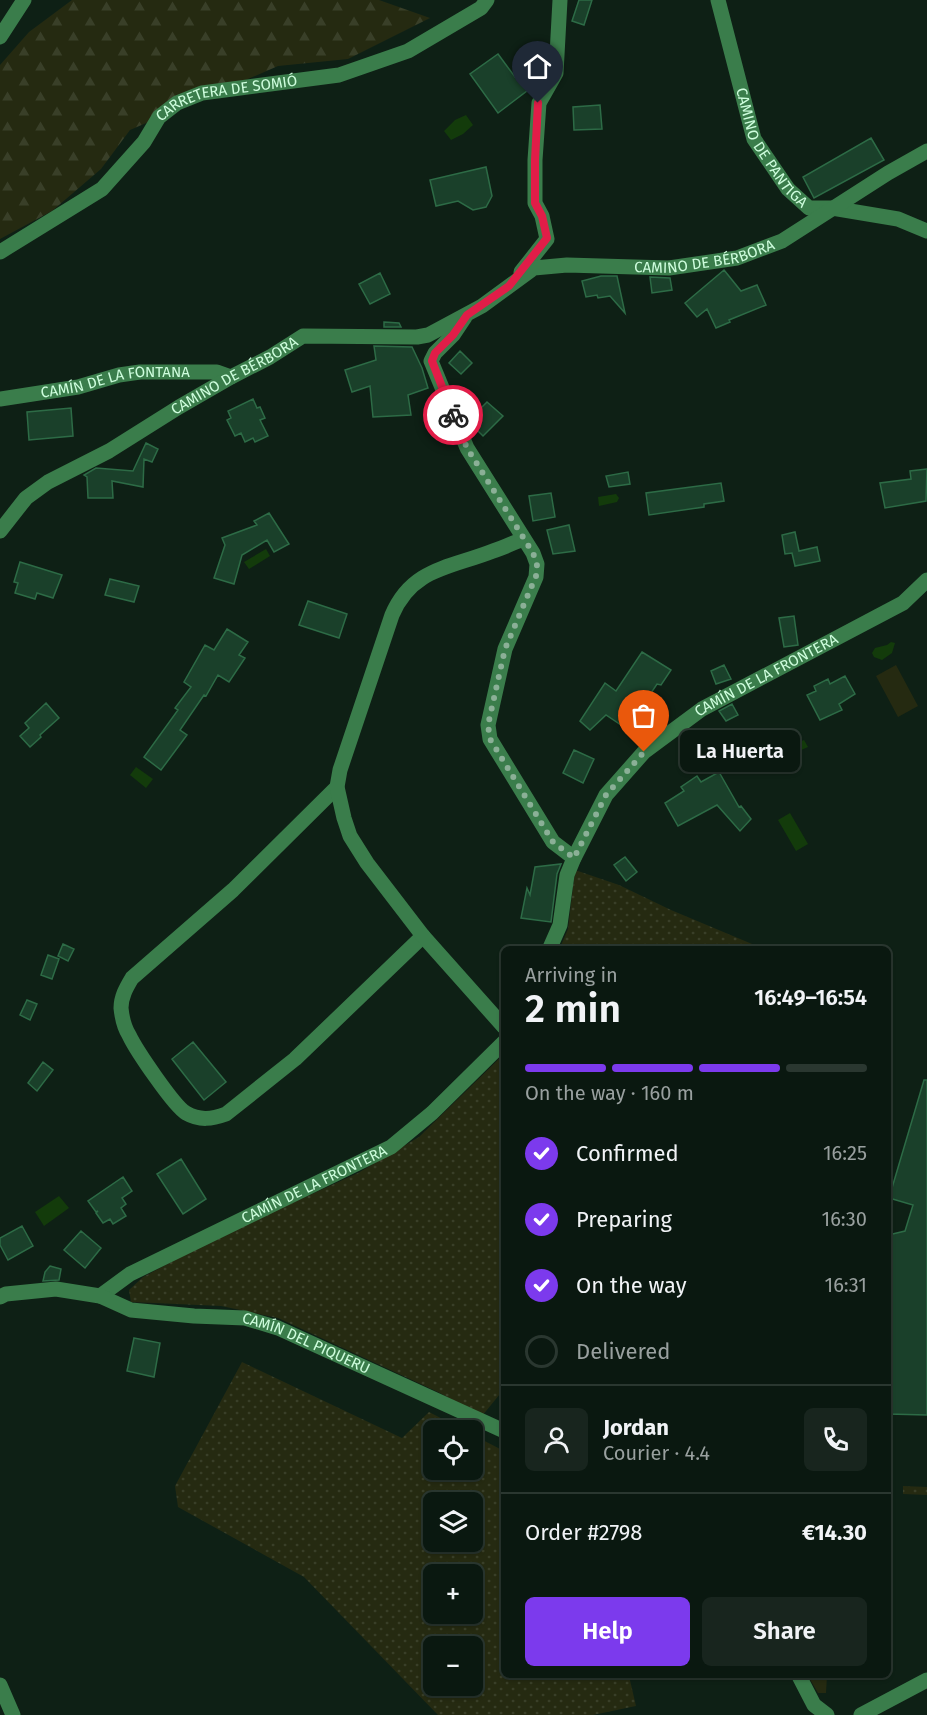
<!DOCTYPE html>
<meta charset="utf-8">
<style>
:root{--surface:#0a1810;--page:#18251e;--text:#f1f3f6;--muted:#99a09f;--line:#2a3730;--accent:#7c3aed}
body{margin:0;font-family:"Fira Sans",sans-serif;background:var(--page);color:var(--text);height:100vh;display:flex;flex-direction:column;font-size:22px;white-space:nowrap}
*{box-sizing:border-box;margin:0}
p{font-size:20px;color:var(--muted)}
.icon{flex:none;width:33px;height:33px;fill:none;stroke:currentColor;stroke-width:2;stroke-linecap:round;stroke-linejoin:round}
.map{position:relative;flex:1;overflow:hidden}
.details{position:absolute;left:501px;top:946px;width:390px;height:732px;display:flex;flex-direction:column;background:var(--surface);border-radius:9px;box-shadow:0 2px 4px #0004,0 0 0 2px var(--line)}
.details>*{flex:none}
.tools{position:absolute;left:423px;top:1420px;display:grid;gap:12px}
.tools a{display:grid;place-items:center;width:60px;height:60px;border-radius:9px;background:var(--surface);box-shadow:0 2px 4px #0004,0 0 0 2px var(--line);font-size:30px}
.pin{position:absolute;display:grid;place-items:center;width:51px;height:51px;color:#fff;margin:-62px -26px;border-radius:50% 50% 50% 0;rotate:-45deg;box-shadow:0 0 6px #0007}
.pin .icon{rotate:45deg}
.courier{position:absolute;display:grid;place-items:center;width:60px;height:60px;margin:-30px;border:4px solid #e11d48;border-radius:50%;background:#fff;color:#222;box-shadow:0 2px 8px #0007}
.bubble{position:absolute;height:42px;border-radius:9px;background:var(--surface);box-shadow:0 2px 4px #0004,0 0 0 2px var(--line);font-size:20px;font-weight:600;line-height:42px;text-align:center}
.overview em{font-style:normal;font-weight:600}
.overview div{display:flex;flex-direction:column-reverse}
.overview{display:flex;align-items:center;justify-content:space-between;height:102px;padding:0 24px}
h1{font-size:39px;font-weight:600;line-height:45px}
.bar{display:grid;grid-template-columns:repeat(4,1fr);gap:9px 6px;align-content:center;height:72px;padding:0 24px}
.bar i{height:8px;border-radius:4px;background:var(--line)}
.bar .current{background:var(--accent)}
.bar p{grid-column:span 4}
.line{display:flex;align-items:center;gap:15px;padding:0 24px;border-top:2px solid var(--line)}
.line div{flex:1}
.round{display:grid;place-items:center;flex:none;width:63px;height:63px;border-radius:9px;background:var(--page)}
ol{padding:0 24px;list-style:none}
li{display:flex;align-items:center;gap:18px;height:66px}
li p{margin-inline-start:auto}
li .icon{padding:6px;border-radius:50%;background:var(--accent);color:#fff;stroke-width:4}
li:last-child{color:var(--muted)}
li i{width:33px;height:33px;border:3px solid var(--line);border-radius:50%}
.primary-button{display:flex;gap:12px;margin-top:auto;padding:12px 24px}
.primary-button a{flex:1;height:69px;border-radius:9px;background:var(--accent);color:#fff;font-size:24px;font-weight:600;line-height:69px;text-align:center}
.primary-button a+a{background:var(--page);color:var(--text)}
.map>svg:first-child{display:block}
</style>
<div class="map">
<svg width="927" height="1715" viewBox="0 0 927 1715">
<defs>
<pattern id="grass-dots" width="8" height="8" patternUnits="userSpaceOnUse" patternTransform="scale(1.5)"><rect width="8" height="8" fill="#252a11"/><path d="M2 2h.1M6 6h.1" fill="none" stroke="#393f28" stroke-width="1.8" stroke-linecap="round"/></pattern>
<pattern id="forest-firs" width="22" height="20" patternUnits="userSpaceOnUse" patternTransform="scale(1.5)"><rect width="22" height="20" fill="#252a11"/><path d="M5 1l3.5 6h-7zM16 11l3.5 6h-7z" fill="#393f28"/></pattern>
</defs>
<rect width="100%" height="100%" fill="#0e2015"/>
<path fill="url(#grass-dots)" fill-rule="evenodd" d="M575 870 619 885 671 910 764 949 559 950 568 929Z
M504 1054V1389L482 1416 438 1392 278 1318 221 1306 131 1302 129 1290 143 1277 218 1237 358 1173 419 1137Z
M242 1362 402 1438 429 1412 466 1431H434V1470H472L473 1435 504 1451V1676H629L636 1706 593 1715H438L304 1577 178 1507 175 1486ZM434 1503H472V1542H434ZM434 1575H472V1614H434ZM434 1647H472V1686H434Z
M903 1486 927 1487V1495L903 1494Z"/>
<path fill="url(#forest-firs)" d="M72 0H379L430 18 348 59 278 66 130 130 101 169 52 211 0 239V65L29 32Z"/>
<path fill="#252a11" d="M896 665 918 706 898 717 876 676Z
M808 1676H827L826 1693H818Z"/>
<path fill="#133b0b" d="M466 115 473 125 463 134 451 140 444 131 455 120Z
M616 494 619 498 617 502 599 506 598 497Z
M266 549 270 556 249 569 244 562Z
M891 642 895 643 892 653 882 660 874 657 872 653 875 648 887 645Z
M804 740 808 747 790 755 786 747Z
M136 767 153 779 146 788 130 775Z
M790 813 808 844 796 851 778 820Z
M59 1196 69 1208 44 1226 35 1212Z"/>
<path fill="#1a402a" stroke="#2d6b46" stroke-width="1.5" d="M579 0H592L584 25 572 21Z
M498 54 515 77 530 66 540 81 498 113 470 74Z
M600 105 602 129 574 130 573 107Z
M871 138 884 160 814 198 803 177Z
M486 167 492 196 486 207 473 210 458 201 436 206 430 180Z
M724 270 741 291 757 285 766 305 729 320 730 322 716 328 707 309 697 317 685 303Z
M380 273 390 294 370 304 359 284Z
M601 276H617L625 313 610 296 598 298 597 295 586 297 582 281Z
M650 277 670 278 672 290 652 293Z
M384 322 399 323 401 327H384Z
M374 346 412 347 422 368 428 388 408 395 411 415 373 417 370 386 352 392 345 370 376 360Z
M460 351 472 363 461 374 449 363Z
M253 399 257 408 260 407 265 418 260 420 268 436 255 442 253 438 245 442 241 433 235 436 227 420 231 418 228 411Z
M487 402 503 416 483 436 468 421Z
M71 408 73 436 29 440 27 412Z
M146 443 158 449 152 462 144 459 143 487 112 481 113 498H88L87 477 84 475 96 468 133 471Z
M927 469 926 501 885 508 880 483 911 479 910 471Z
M628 472 630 484 609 487 606 476Z
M721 483 724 501 704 504V507L649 515 646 493Z
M551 493 555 517 533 521 529 496Z
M269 513 289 544 274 552 267 540 242 555 234 584 214 578 225 545 222 538 257 525 254 521Z
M569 525 575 551 553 554 547 530Z
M795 532 799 551 817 547 820 561 795 566 792 553 785 554 782 535Z
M20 562 62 575 53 598 37 593 35 599 15 593 18 583 14 582Z
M110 579 139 586 134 602 105 595Z
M308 601 347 614 339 638 299 625Z
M794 616 798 645 784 647 779 618Z
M227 629 248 642 239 655 245 658 229 682 218 675 206 696 204 695 180 730 187 735 161 770 144 757 178 710 175 708 191 687 184 682 205 645 214 650Z
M642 652 671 670 661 685 657 684 627 729 606 715 590 730 580 721 605 683 616 691Z
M724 665 731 679 716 684 711 671Z
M845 676 855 694 839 704 842 710 820 720 807 695 816 691 814 686 828 679 830 684Z
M46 703 59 718 40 735 41 737 30 747 20 736 29 728 25 723Z
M732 704 738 715 726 721 719 711Z
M574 750 594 759 583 783 563 773Z
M719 772 739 807 741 806 751 819 740 831 717 805 678 826 665 803 684 791 681 787 697 776 701 782Z
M625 857 637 872 626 881 614 865Z
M561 864 557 874 551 922 521 918 527 888 530 895 535 867Z
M63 944 74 949 68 961 58 956Z
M48 955 59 959 52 979 41 975Z
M27 1000 37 1004 30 1020 20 1015Z
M193 1042 226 1082 204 1100 172 1059Z
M43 1062 53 1070 37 1091 28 1083Z
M924 1080H927V1415L888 1414V1235L905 1231 913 1205 889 1198Z
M181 1159 206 1199 183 1214 157 1174Z
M123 1177 132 1191 122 1198 126 1204 121 1208 126 1216 113 1224 110 1219 103 1223 96 1213 98 1211 96 1212 88 1201Z
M22 1226 33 1246 8 1260 0 1245V1238Z
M81 1231 101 1248 85 1268 64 1250Z
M50 1266 61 1269 59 1280 43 1281 45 1272Z
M134 1338 160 1343 154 1377 127 1371Z"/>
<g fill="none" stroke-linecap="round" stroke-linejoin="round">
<g stroke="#3a7d4b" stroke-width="15">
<path id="s1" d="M718 0 754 139 788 189 809 208H832L898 219 927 231"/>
<path d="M0 37 24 0"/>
<path id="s2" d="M0 252 102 189 144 142 159 117 177 103 202 93 339 75 408 51 481 8 487 0"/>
<path d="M521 272 547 239 542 216 535 203V160L539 103 556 73 560 0"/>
<path d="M465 317 453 335 435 353 431 361 467 448 533 553 537 564 536 577 505 649 488 725 490 739 553 842 574 858"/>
<path id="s3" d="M0 399 78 387 119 375 140 372H217L231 377"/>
<path id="s4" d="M0 531 26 498 48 482 109 451 179 407 231 377 270 357 303 336 417 337 428 335 482 306 534 268 567 265 669 268 737 258 782 241 888 173 927 151"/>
<path d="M337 787 233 890 132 978C126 988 121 997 121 1008 122 1018 124 1027 129 1035 136 1050 174 1106 186 1113 200 1121 212 1119 226 1114L295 1059 423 936"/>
<path id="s5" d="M549 950 560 925 567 875 574 858 606 795 644 752 702 709 903 603 927 580"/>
<path d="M504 1027 423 936 367 863 350 836 344 818 337 787 340 770 392 615C412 568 450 568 493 551 503 548 513 543 523 539"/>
<path id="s6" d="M100 1296 130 1274 391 1147 432 1113 504 1042"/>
<path id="s7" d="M0 1297 6 1294 56 1289 100 1296 131 1310 194 1316 245 1318 278 1328 504 1431"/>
<path d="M799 1676 814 1705 827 1715"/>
<path d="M0 1685 13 1715"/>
<path d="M861 1715 927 1680"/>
</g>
</g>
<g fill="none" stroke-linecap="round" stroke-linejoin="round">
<path stroke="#8bb097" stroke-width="6" stroke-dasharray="0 10.8" d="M453 415 467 448 533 553 537 564 536 576 505 649 488 725 490 739 553 842 574 858 606 795 644 752"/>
<path stroke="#e11d48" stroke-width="8" d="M453 415 432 361 435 353 453 335 467 315 509 286 547 238 542 216 535 203V160L538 103"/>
</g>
<g text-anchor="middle" stroke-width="6" stroke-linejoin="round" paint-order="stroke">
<g font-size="15" fill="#cefddd" stroke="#0e2015">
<text dy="5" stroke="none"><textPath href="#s2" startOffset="284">CARRETERA DE SOMIÓ</textPath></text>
<text dy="5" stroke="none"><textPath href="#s1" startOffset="159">CAMINO DE PANTIGA</textPath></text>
<text dy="5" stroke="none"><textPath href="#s4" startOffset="786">CAMINO DE BÉRBORA</textPath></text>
<text dy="5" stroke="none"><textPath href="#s4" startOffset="284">CAMINO DE BÉRBORA</textPath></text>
<text dy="5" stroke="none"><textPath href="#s3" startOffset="117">CAMÍN DE LA FONTANA</textPath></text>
<text dy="5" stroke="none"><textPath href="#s5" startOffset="369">CAMÍN DE LA FRONTERA</textPath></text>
<text dy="5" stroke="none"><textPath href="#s6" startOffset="242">CAMÍN DE LA FRONTERA</textPath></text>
<text dy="5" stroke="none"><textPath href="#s7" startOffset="316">CAMÍN DEL PIQUERU</textPath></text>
</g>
</g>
</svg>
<div class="tools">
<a><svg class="icon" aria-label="locate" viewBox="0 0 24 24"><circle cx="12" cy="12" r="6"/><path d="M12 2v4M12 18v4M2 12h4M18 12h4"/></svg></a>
<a><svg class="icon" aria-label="layers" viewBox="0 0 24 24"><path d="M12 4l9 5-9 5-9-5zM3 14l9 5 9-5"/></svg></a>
<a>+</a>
<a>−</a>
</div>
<div class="pin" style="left:644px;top:752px;background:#ea580c"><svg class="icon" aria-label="bag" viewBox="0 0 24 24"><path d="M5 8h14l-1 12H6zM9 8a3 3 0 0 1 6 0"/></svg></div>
<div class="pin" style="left:538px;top:103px;background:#1f2937"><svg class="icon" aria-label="home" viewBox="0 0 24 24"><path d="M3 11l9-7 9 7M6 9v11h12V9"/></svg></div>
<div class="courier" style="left:453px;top:415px"><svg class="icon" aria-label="bike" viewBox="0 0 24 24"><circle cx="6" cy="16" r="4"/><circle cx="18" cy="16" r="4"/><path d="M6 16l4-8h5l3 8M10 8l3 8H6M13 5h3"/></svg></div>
<div class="bubble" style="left:680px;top:730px;width:120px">La Huerta</div>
<section class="details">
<div class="overview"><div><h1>2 min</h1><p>Arriving in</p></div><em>16:49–16:54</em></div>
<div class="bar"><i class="current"></i><i class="current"></i><i class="current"></i><i></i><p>On the way · 160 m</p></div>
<ol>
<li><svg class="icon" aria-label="check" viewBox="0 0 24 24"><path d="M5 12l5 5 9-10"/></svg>Confirmed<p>16:25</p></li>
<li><svg class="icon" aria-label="check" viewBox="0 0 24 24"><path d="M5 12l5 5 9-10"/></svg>Preparing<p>16:30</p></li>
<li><svg class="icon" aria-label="check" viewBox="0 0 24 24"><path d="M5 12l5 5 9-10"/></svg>On the way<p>16:31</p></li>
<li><i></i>Delivered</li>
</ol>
<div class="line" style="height:108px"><a class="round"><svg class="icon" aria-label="person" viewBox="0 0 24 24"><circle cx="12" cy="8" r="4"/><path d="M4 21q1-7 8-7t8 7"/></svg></a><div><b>Jordan</b><p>Courier · 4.4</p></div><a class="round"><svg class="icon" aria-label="phone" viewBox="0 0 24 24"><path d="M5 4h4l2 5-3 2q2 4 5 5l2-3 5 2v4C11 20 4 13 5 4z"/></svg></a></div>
<div class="line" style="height:78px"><div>Order #2798</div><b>€14.30</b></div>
<div class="primary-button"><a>Help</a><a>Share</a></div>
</section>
</div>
